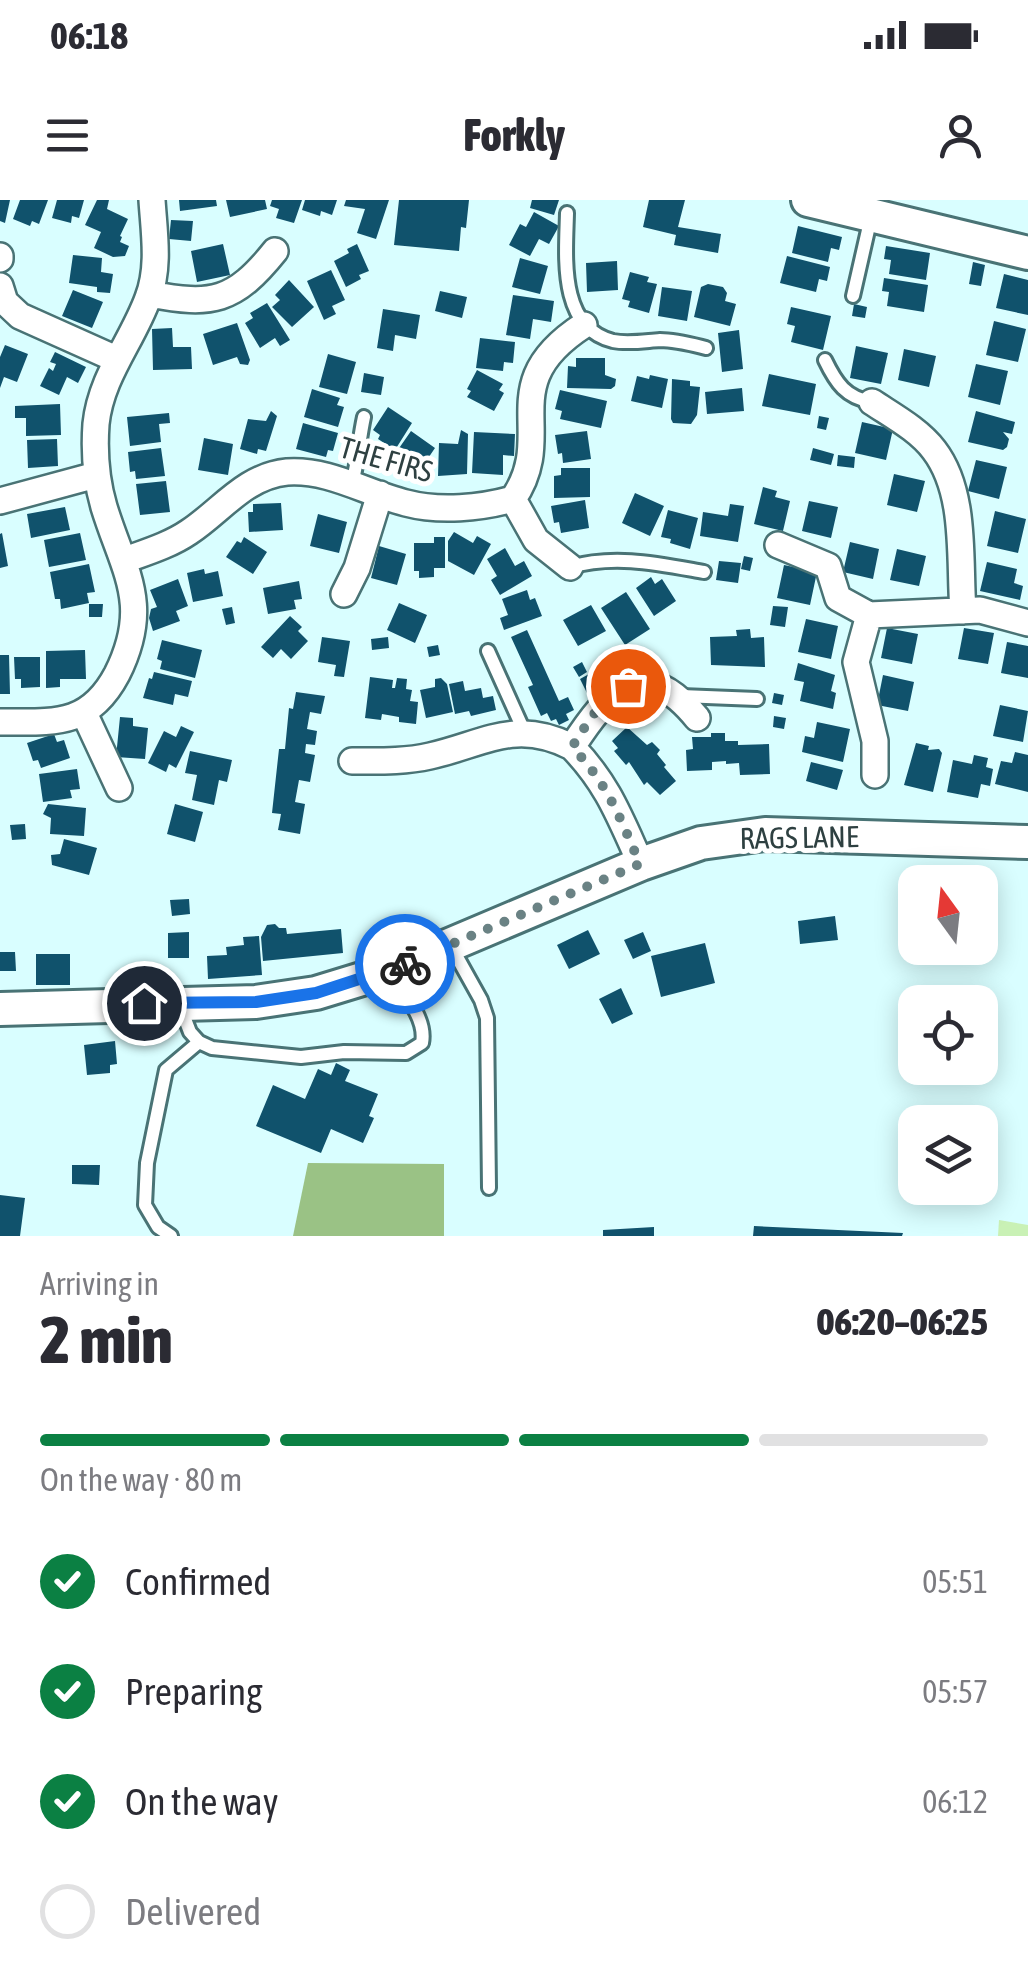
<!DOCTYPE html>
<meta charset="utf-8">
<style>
:root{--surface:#fff;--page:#f2f2f3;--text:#2b2b33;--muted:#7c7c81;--line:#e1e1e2;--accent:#0b8043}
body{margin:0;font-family:"Asap Condensed",sans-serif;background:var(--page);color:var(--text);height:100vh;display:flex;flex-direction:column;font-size:38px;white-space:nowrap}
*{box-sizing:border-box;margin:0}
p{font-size:32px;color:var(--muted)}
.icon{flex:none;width:55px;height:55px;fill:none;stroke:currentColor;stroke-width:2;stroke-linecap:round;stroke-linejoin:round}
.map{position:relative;height:1036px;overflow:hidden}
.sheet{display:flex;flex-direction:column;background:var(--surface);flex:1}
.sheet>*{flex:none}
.needle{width:65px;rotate:345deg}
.buttons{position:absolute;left:898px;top:665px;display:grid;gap:20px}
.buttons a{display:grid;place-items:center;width:100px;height:100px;border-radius:20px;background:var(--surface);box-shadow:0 5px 25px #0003;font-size:50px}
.pin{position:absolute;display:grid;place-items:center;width:85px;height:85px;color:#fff;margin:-42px;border:5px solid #fff;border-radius:50%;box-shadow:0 2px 10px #0007}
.courier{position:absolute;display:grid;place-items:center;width:100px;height:100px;margin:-50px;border:8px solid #1a73e8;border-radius:50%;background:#fff;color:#222;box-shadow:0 2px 12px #0007}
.overview em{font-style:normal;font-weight:800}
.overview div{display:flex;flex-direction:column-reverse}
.overview{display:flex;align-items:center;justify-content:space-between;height:170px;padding:0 40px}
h1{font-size:65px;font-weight:800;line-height:75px}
.bar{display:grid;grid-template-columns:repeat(4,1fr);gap:15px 10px;align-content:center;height:120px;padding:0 40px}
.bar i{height:12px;border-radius:8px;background:var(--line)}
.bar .active{background:var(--accent)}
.bar p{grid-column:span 4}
ol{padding:0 40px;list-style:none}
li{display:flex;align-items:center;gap:30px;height:110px}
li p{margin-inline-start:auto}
li .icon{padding:10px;border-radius:50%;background:var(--accent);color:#fff;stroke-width:4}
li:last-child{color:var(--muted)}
li i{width:55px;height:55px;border:5px solid var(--line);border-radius:50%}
.status{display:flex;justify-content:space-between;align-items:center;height:70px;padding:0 50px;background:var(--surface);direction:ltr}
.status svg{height:28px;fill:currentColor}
header{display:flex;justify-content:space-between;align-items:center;height:130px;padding:0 40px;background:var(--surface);font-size:45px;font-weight:800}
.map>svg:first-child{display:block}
</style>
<div class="status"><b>06:18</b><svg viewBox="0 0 49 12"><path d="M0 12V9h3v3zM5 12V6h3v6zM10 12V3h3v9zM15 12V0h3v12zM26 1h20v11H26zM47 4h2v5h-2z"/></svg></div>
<header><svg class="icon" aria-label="menu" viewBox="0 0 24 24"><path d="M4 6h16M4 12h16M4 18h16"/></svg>Forkly<svg class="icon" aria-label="person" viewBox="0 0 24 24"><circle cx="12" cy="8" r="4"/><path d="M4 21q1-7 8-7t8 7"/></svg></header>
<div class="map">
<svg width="1028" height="1036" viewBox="0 0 1028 1036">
<rect width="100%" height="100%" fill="#d9feff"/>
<path fill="#c9f1b5" d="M999 1020 1028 1025V1036H998Z"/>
<path fill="#9ac285" d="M308 963 444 964V1036H293Z"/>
<path fill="#10526c" d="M0 0H10L5 23 0 21Z
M20 0H48L39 24 32 21 30 26 13 19Z
M57 0H84L79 18 72 16 71 23 52 18Z
M97 0H109L107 9 128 19 120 36 122 37 120 42 129 46 125 56 113 57 94 48 101 32 85 25Z
M179 0H216L217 6 180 11Z
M226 0H265L267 9 230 17Z
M272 0H302L294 23 276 18 279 9 270 6Z
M305 0H337L332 15 321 11 320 16 302 10Z
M346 0H389L376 39 357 33 365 9 344 6Z
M399 0H469L466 28 461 27 459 51 394 45Z
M532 0H559L554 15 530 8Z
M649 0H685L678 27 721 34 718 53 674 45 676 35 643 27Z
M534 12 559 26 549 44 539 39 530 56 509 45 520 24 526 27Z
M171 20 193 21 191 41 169 39Z
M798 26 842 37 839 50 831 48 828 62 792 53Z
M223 44 230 75 197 82 191 51Z
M357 44 369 71 359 75 361 79 346 87 334 61 349 53 347 49Z
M886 46 930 53 926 80 889 74 891 60 884 59Z
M73 55 102 58 101 72 113 74 110 93 97 92V87L69 83Z
M787 56 830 67 827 81 819 79 816 92 780 83Z
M520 58 548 66 540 94 512 87Z
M617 61 618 90 587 92 586 63Z
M973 62 985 65 981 86 969 84Z
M331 70 345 100 332 106 336 114 324 120 307 81Z
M630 72 649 77 647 82 657 84 649 113 628 107 630 101 622 99Z
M1004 74 1028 80V115L996 108Z
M884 78 928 85 924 112 887 106 889 92 882 91Z
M289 80 314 107 292 127 272 107 280 100 275 95Z
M708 84 723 87 727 93 725 101 736 104 730 126 694 117 701 87Z
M662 87 692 91 687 121 658 116Z
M73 90 103 102 92 128 62 116Z
M440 91 467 97 462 118 435 111Z
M513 95 554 101 551 122 533 119 530 139 506 135Z
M267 103 290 140 280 146 275 138 260 148 245 123 253 118 250 113Z
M854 104 867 107 865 118 852 116Z
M791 107 831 116 823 150 791 142 795 126 787 124Z
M383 109 420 115 416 139 395 135 393 151 377 148Z
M994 121 1026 129 1018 162 986 155Z
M237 123 250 160 248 165 240 164 237 157 213 165 203 134Z
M172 128 173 147H191L192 169 153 170 152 129Z
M739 130 743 169 722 172 718 133Z
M480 138 515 142 513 163 504 162 503 171 476 168Z
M5 145 28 154 17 182 4 177 0 188V157Z
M856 146 888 153 881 184 850 178Z
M904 149 936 156 929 187 898 180Z
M55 152 86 167 78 183 67 177 59 195 40 186 49 168 53 171 56 164 50 162Z
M328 154 356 162 347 194 319 187Z
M576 158H605V175L616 179 615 186 611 189 567 188 568 166 576 167Z
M976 164 1008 171 1000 205 968 197Z
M477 170 503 184 499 190 504 193 494 211 467 197 471 191 467 189Z
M364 173 384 177 381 195 361 192Z
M769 174 816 184 810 215 762 206Z
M650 175 668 179 662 208 631 201 637 176 649 179Z
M672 179 690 181V186L700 187 697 215 691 224 673 223 671 219Z
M742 188 744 211 707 214 705 192Z
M312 189 340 198 337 205 344 207 338 227 304 217Z
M560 190 607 201 601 228 560 219 562 211 555 209Z
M60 204 61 235 26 236V218H15V206Z
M388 207 412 223 395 250 378 239 380 235 373 230Z
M271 211 277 216 266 251 258 249 257 254 240 249 248 219 266 221Z
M976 211 1015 222 1012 234 1003 232 1009 239 1007 247 1003 250 968 242Z
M169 213 170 223 159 224 161 242 130 246 127 217Z
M819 216 829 218 826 230 817 228Z
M862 222 893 229 886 260 855 253Z
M303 223 338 233 333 251 328 250 326 257 296 249Z
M461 230 468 234 467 274 438 276 439 243 458 244Z
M411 231 435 248 416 276 400 265 404 260 395 254Z
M587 231 591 259 563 263 562 253 558 254 555 235Z
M474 232 515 234 514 256 503 255V275L472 273Z
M204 238 233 244 228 275 198 270Z
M57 239 58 266 28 268 27 240Z
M161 248 165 276 136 279 135 271 130 272 128 252Z
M813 248 834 254 831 265 810 260Z
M838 255 855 257 854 268 837 266Z
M976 260 1007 267 999 299 968 291Z
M561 268H590V297L554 298V276L561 275Z
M894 274 925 281 917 312 887 305Z
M166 281 170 312 140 315 136 284Z
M763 287 777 291 775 297 790 301 783 331 754 324Z
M635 293 664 306 650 336 622 323Z
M585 300 589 328 561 333 559 322 554 323 551 306Z
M809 301 838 307 831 338 802 331Z
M281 303 283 330 249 332 248 312H253V304Z
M730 304 744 306 738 342 700 336 703 312 728 316Z
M65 307 70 330 31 338 27 314Z
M668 310 698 318 690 349 670 343 671 339 661 337Z
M995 311 1026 319 1018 353 987 346Z
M318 314 347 322 339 353 310 346Z
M454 332 473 343 477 336 491 344 474 375 448 361V341Z
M2 333 8 366 0 368V334Z
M80 333 86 360 49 367 44 340Z
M244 337 267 352 253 374 226 357 237 341 241 343Z
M434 337H445V368H434V377L419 378V371H414V343H434Z
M850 342 879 349 873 379 843 372Z
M379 346 406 354 397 385 371 378Z
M505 348 515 366 524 361 532 376 500 395 491 380 497 376 487 359Z
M897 349 926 356 919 386 890 380Z
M744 356 753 358 750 371 741 369Z
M719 361 741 363 738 383 716 380Z
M987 362 1017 369 1014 383 1023 386 1020 400 980 391Z
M89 364 95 392 87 393 89 403 61 409 60 399H55L50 372Z
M784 365 817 372 810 405 777 398Z
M204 369 205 374 218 371 223 396 193 402 187 373Z
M651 377 655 384 662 379 676 401 654 416 636 388Z
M178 379 188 406 176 411 180 421 153 431 149 418 151 409 157 407 150 390Z
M299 381 302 399 294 400 296 409 268 414 263 388Z
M527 390 530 400 535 398 542 416 504 430 500 418 508 415 502 399Z
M626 392 650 429 625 445 601 408Z
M399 403 427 415 415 443 387 430Z
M89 404H103L102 417H89Z
M591 405 606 431 578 446 563 420Z
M773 406 788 407 785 427 770 425Z
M232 407 235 423 226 425 222 409Z
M290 416 302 427 298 431 308 441 291 459 281 449 273 458 261 447Z
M806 419 838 426 831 459 798 452Z
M887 428 918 434 912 464 881 458Z
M964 428 994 433 988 464 958 459Z
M750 429 751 438 764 437 765 467 711 465 710 437 737 436 736 430Z
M527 430 559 501 568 497 574 510 566 514 569 520 559 525 556 519 551 521 547 513 541 516 528 487 533 485 511 437Z
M322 437 350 441 344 477 334 476 336 465 318 462Z
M388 437 389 448 372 450 371 439Z
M162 440 202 450 195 478 160 469 162 461 157 459Z
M1007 442 1028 446V478L1001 473Z
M438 445 440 455 429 457 427 447Z
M85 450 86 479H60V487L46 488V451Z
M0 455H9L10 494H0Z
M14 457H40V487L21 488V479H15Z
M582 462 587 472 579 477 573 467Z
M798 463 835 475 831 491 836 493 833 509 800 501 804 482 794 480Z
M154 472 192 481 188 497 175 494 173 505 143 498 149 478 152 479Z
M589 474 598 490 588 495 580 479Z
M883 475 914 482 908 511 877 505Z
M370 477 393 480 392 488H395L397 478 407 479 406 489 412 490 410 501 418 502 416 524 399 522V517L382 514 381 520 365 518Z
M441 478 447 484 453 512 426 518 420 490 435 487V479Z
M463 481 465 491 481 488 483 498 493 496 496 510 471 516 469 511 455 514 449 484Z
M296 492 325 496 321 514 310 512 307 529 317 531 315 545 306 544 305 553 315 555 310 582 299 580 295 602 305 604 300 634 278 630 281 614 272 613 279 549H285L289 508 293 509Z
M774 493 784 495 782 505 772 503Z
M1000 505 1028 511 1023 542 993 536Z
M774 516 786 518 784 529 773 527Z
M120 517 133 518V526L148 528 145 559 116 557Z
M817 522 850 529 843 562 802 552 805 536 814 538Z
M181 526 194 532 176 568 169 564 166 572 148 563 164 531 176 537Z
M627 527 647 545 652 542 660 550 657 554 666 565 664 567 676 581 660 595 647 582 644 585 629 562 626 565 614 551 618 548 612 541Z
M711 533H725V541H738V545L769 544 770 574 740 575 739 563 726 564V561L712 562V570L687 571 686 550 693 549 692 537H711Z
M54 534 57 542 64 540 70 558 41 568 38 560 33 561 27 543Z
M916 543 929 546 928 550 939 549 942 553 933 592 904 585Z
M190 551 232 560 227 582 219 580 214 605 192 600 197 575 185 573Z
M1015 552 1028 555V592L995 584 1001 561 1012 563Z
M974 555 988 558 986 567 993 569 990 586 981 584 978 598 947 592 953 560 972 564Z
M811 562 843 570 837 590 806 581Z
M77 569 80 589 70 590 72 598 43 602 39 574Z
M48 604 86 608 84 636 50 634 51 618 43 614Z
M175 604 203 612 195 642 167 634Z
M25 624 26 639 12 640 10 625Z
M64 639 97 648 89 675 52 665 51 655 60 654Z
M189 699 190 714 172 716 170 700Z
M835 716 838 740 800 744 798 721Z
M275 724 279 728H286L287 734 341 729 343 753 263 761 261 737 267 725Z
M588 730 600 754 569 769 557 745Z
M189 732V758H168V733Z
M643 732 651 751 633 759 624 740Z
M259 736 262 775 208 779 207 756 227 755 226 747 244 745 243 737Z
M705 743 715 783 661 797 651 756Z
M0 752H15L16 771H0Z
M36 754H70V785H36Z
M621 788 633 814 612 824 599 799Z
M115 841 117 864 110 865V873L87 875 84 845Z
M336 863 350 870 345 881 378 894 369 916 374 918 363 943 331 929 321 953 256 926 273 885 305 899 318 869 331 875Z
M72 965H100L99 985 72 984Z
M0 995 25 998 20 1036H0Z
M754 1026 903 1033 902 1036H753Z
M654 1027V1036H603V1030Z"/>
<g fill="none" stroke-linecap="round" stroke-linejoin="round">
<g stroke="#497375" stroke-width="18">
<path id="service" d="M567 13C566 56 558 127 613 141 628 144 645 141 660 140 676 140 690 144 706 148
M853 96 871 17
M825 160C836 183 846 198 872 202
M352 284C358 261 359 240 364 217
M570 367C615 354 659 364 704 372
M488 451 524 531
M681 496 757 499
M452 748 481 800 487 818 489 988
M180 806 190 832 199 842 212 848 301 857 344 852 406 853 422 843C427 818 403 793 389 773
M171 1036 158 1027 145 1005 147 963 166 870 199 842"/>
</g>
<g stroke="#497375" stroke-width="30">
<path id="minor" d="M0 59V56
M0 86 5 102 20 116 116 159
M150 94C212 106 234 102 275 51
M872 202C893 216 919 230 934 250 967 293 959 360 963 411
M513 299 536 340 570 367
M0 301 96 275
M778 345 828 366 838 398 869 415 980 410 1028 423
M125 360C147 352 170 345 189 332 221 311 245 276 287 272 329 269 366 293 406 303 440 312 480 308 513 299 559 232 491 185 584 125
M344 394 357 368 380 294
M869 415 856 462 875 541V575
M84 513 119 588
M0 522C54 522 89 527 117 474 152 404 124 372 104 307 96 280 94 252 96 224 101 176 132 142 148 98 160 67 154 32 152 0
M572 547C608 584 620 618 641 664
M352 561C378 561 404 562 430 556 484 544 515 518 572 547 608 492 642 451 697 518"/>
</g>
<g stroke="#497375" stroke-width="38">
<path id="tertiary" d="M808 0 1028 53
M0 809 256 802 316 793 388 771 641 664 701 643 765 634 1028 642"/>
</g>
<use href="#service" stroke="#fff" stroke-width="12"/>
<use href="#minor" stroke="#fff" stroke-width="25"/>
<use href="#tertiary" stroke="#fff" stroke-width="32"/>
</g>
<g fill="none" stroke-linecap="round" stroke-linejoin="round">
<path stroke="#6a8284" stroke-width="10" stroke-dasharray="0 18" d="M405 764 640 664C620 618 608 584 572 547 588 523 600 498 628 486"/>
<path stroke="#1a73e8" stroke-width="12" d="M144 803 256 802 316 793 405 764"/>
</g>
<g text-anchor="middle" stroke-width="10" stroke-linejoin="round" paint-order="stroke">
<g font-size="30" fill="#2e4041" stroke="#fff">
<text transform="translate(386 260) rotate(16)" y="10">THE FIRS</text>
<text transform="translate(799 638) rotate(-1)" y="10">RAGS LANE</text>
</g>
</g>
</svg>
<div class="buttons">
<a><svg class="needle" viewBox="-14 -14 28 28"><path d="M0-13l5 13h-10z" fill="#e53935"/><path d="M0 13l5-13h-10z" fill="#7c7c81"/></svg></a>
<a><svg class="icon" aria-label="locate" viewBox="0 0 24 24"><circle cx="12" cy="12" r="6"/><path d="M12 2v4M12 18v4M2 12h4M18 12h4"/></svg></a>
<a><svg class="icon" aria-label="layers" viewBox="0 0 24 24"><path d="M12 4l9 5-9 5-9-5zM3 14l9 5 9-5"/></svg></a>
</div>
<div class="pin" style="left:628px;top:486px;background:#ea580c"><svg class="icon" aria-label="bag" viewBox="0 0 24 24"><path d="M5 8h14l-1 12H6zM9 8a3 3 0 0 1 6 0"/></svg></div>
<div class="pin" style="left:144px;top:803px;background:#1f2937"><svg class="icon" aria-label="home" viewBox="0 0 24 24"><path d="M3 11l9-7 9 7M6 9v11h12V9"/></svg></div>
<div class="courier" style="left:405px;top:764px"><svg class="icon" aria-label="bike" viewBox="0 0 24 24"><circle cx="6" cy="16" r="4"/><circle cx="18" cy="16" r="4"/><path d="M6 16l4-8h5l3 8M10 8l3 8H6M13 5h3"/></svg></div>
</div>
<section class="sheet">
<div class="overview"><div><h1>2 min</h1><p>Arriving in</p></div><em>06:20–06:25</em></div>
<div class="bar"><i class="active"></i><i class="active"></i><i class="active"></i><i></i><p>On the way · 80 m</p></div>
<ol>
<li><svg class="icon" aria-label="check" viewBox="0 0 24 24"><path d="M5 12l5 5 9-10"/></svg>Confirmed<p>05:51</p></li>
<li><svg class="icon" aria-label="check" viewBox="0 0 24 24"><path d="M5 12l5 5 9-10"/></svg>Preparing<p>05:57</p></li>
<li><svg class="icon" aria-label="check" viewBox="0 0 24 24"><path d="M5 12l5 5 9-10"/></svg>On the way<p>06:12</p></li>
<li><i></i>Delivered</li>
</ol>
</section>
